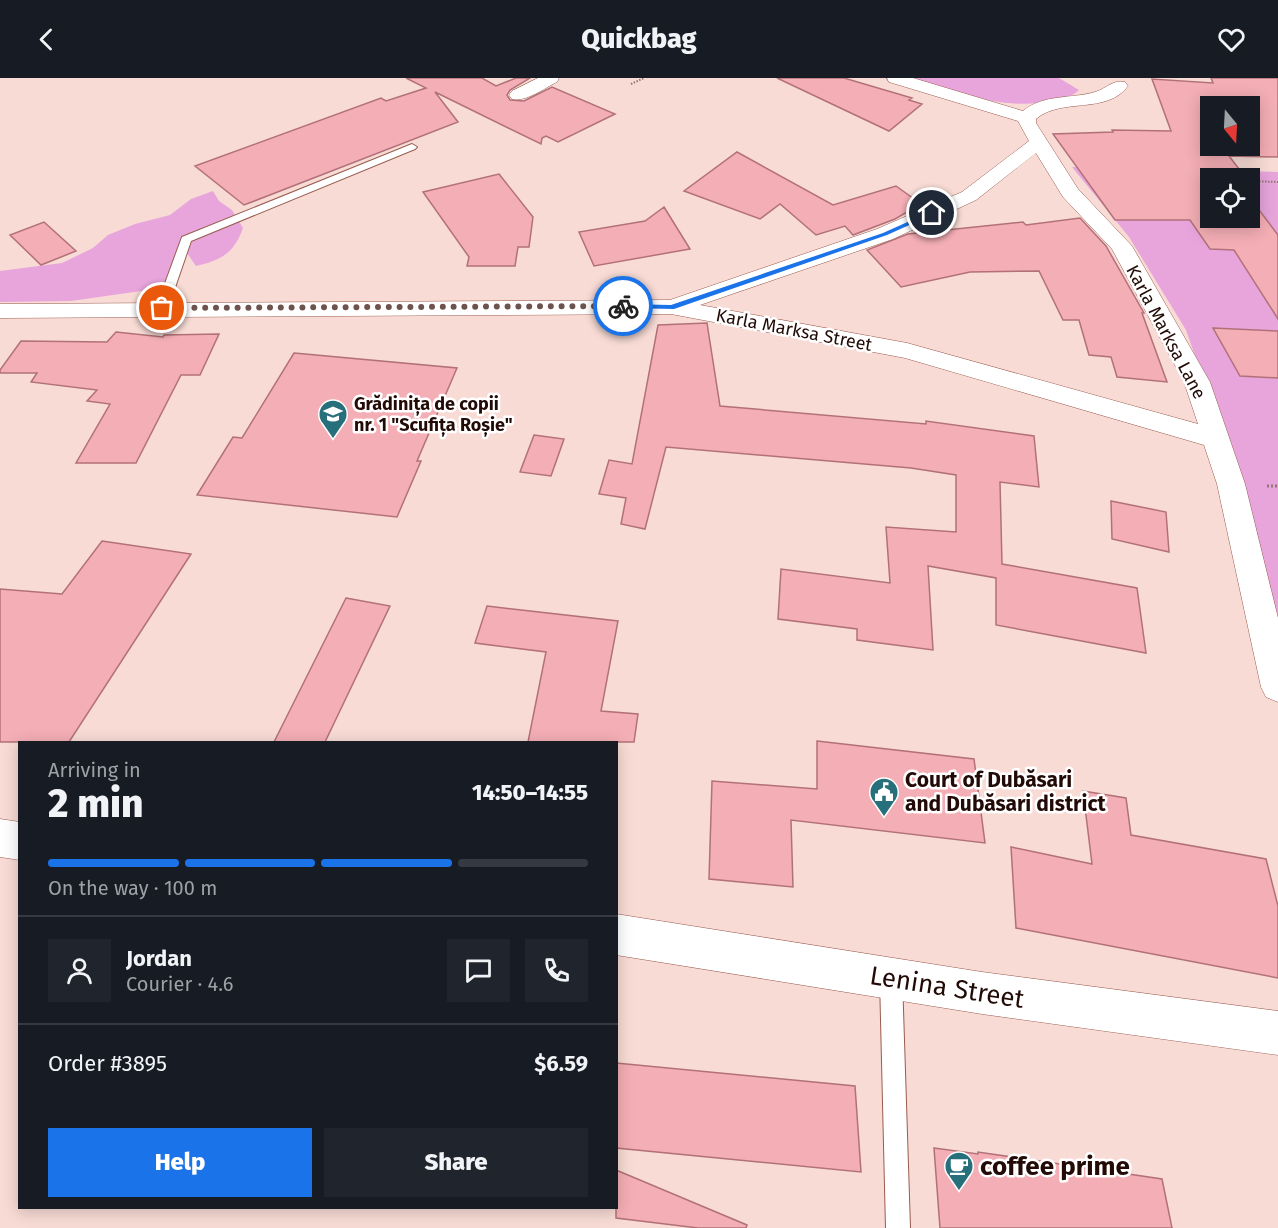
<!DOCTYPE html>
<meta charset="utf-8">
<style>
:root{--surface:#171b24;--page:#20242c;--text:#f1f3f6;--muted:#9ea1a6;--line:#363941;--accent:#1a73e8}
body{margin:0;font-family:"Fira Sans",sans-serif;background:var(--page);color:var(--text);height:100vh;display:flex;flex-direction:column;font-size:22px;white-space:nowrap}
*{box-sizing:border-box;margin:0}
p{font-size:20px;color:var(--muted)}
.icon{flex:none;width:33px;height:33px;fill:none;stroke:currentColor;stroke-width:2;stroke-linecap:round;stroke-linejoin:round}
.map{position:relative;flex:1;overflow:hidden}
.drawer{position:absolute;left:18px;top:663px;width:600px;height:468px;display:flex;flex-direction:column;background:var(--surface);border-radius:0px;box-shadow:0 3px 15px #0003}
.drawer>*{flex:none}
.needle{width:39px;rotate:162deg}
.controls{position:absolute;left:1200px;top:18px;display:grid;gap:12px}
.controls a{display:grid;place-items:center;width:60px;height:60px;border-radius:0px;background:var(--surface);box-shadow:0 3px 15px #0003;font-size:30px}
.pin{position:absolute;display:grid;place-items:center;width:51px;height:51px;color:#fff;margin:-26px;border:3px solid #fff;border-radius:50%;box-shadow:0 2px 6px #0007}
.courier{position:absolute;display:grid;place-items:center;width:60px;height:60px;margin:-30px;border:4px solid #1a73e8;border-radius:50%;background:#fff;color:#222;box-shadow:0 2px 8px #0007}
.overview em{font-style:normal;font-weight:800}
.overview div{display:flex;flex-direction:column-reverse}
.overview{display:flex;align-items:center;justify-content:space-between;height:102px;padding:0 30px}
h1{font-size:39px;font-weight:800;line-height:45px}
.bar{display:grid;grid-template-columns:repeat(4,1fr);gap:9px 6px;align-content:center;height:72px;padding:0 30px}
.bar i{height:8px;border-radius:4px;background:var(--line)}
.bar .current{background:var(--accent)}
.bar p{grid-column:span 4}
.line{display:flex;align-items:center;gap:15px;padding:0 30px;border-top:2px solid var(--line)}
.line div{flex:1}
.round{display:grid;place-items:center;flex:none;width:63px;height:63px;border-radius:0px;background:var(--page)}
.action{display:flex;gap:12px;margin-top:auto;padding:12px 30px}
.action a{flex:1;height:69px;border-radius:0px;background:var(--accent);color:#fff;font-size:24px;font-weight:800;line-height:69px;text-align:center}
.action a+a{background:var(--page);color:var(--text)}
header{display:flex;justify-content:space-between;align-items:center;height:78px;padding:0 30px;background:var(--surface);font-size:27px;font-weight:800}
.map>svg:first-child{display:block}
</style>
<header><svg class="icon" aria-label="back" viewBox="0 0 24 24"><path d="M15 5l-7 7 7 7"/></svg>Quickbag<svg class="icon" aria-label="heart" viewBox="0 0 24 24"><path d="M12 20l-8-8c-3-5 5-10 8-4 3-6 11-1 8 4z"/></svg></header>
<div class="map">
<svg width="1278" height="1150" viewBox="0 0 1278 1150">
<rect width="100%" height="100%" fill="#f8dbd5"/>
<path fill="#e7a5dc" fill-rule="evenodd" d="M914 0H1059L1079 12C1073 18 1066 19 1058 21 1010 35 959 15 914 0Z
M1072 89 1278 94V571L1244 417 1186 252 1129 159ZM1210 100H1250V140H1210Z
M213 113 219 123 232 132 243 150C234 175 222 182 196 188L187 175 166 204 148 212 71 223 0 224V193L62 185 93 170 108 157 135 146 170 137 191 121Z"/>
<path fill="#f4aeb5" stroke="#b27178" stroke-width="1.5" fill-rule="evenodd" d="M406 0H482L496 8 516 0H530L510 12 507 17 510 22 524 23 552 9 615 36 558 64 546 58 542 60 541 66 435 14 458 44 244 127 195 88 381 20 386 23 426 10Z
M777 0H844L912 20 909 22 922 26 889 53Z
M1211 0H1278V79L1229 78 1243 96 1231 95 1235 100H1210V140H1250V120L1278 157V241L1234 172 1210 171 1190 142H1115L1053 56 1113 54 1112 52 1171 53 1152 1 1213 5ZM1210 28H1250V68H1210Z
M737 74 833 127 896 108 921 126 895 141 853 157 845 148 816 157 780 126 760 141 684 113Z
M499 96 533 139 529 169H518L515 188H467L469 179 423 114Z
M664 129 690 171 594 188 579 154 645 143Z
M1080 140 1106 168 1144 235H1142L1167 304 1117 299 1111 279 1089 277 1079 242H1063L1039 193 970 194 901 209 867 172 908 156 1023 144 1026 147Z
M44 144 76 173 41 187 10 157Z
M707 245 720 328 926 346V343L1034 358 1039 409 1000 404 1002 486 1137 510 1146 575 996 547V500L928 488 933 572 857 562V551L778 541 781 491 890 505 886 449 956 454V397L911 390 666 369 645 451 621 446 626 420 599 416 609 382 632 386 658 247Z
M1213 250 1278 253V300L1240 298Z
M116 254 163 259 164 257 219 256 200 297H181L136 385H76L110 326 87 323 97 312 31 304 37 295H0V292L21 263 107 264Z
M294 275 457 290 417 383H421L397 439 197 417 233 359 242 360Z
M534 357 564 361 551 398 520 394Z
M1111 423 1166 434 1169 474 1112 461Z
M102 463 191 476 69 664H0V511L62 516Z
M346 520 390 528 325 664H274Z
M487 528 618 543 601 633 638 636 634 664H528L546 574 475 565Z
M817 663 974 681 985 765 791 742 793 809 709 801 712 703 817 711Z
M1083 713 1126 720 1131 757 1266 781 1278 828V900L1016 850 1011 769 1092 786Z
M616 985 855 1008 861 1094 616 1070Z
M934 1070 978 1076V1074L1162 1101 1172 1150H940Z
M616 1092 747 1147 746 1150H698L616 1140Z"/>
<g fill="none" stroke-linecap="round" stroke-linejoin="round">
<g stroke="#995c4f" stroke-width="2">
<path id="lane" d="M412 66 417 69 415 71 191 163 168 230 162 234 156 230 182 159Z
M891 889 898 893 902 900 910 1150H886L880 900 884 893Z"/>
</g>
<g stroke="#995c4f" stroke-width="1">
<path id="street" d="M538 0H559L557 4C544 10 527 24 512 21L509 17 512 13Z
M887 0H913L1023 33C1043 16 1072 21 1095 14 1106 11 1113 1 1125 4L1128 8C1107 37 1061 19 1036 41V45L1078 111 1132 168 1210 304 1245 406 1278 540V624L1266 619 1261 609 1217 406 1204 367 905 280 671 236 0 240V226L670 222 877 151 962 114 1029 63 1018 43 889 4ZM1036 75 1063 119 1112 171 1184 304 1198 346 907 265 700 227 893 161 976 122Z"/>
</g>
<g stroke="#995c4f" stroke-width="1">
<path id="secondary" d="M0 741 20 744V782L0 779Z
M616 836 982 894 1278 933V977L982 936 616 877Z"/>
</g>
<path stroke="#937873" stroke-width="2" stroke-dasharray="1.5 1.5" stroke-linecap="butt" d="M631 6 644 0
M1250 103 1278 104"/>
<path stroke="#937873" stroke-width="3" stroke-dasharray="2 2" stroke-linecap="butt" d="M1267 408H1278"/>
<use href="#lane" fill="#fff" fill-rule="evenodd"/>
<use href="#street" fill="#fff" fill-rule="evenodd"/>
<use href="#secondary" fill="#fff" fill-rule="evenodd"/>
</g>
<path fill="#1a73e8" d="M932 133 934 136 887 157 674 231 623 230 619 228 623 226 671 227 883 155Z"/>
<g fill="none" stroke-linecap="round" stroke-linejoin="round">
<path stroke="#6d534e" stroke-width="6" stroke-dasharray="0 10.8" d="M162 230 623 228"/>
</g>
<defs>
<g id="school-pin" transform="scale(1.5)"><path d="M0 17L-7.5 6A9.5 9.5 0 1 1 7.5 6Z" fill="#286f7c" stroke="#fff"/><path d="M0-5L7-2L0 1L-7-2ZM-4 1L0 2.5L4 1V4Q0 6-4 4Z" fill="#fff"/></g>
<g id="civic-pin" transform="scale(1.5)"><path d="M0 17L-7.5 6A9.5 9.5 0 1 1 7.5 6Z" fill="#286f7c" stroke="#fff"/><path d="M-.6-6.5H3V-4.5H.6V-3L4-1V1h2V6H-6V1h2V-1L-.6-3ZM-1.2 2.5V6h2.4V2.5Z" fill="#fff"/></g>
<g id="cafe-pin" transform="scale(1.5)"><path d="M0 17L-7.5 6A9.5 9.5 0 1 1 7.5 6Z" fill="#286f7c" stroke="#fff"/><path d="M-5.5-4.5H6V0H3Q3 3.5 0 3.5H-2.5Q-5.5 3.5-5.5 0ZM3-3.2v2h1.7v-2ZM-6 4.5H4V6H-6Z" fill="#fff"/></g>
</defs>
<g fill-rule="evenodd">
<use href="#school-pin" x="333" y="336"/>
<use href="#civic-pin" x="884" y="714"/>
<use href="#cafe-pin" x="959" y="1088"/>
</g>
<g text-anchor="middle" stroke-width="5" stroke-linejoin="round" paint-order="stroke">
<g font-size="18" fill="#220a06" stroke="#fff">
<text transform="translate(794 252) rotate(11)" y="6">Karla Marksa Street</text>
<text transform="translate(1166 254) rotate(62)" y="6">Karla Marksa Lane</text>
</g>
<g font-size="18" font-weight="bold" fill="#220a06" stroke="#fff" text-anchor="start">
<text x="354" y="332">Grădinița de copii<tspan x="354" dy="21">nr. 1 "Scufița Roșie"</tspan></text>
</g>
<g font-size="21" font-weight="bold" fill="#220a06" stroke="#fff" text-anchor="start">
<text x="905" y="709">Court of Dubăsari<tspan x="905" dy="24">and Dubăsari district</tspan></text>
</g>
<g font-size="26" fill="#220a06" stroke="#fff">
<text transform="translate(947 909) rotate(9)" y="9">Lenina Street</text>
</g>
<g font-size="26" font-weight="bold" fill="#220a06" stroke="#fff" text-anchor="start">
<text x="980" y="1097">coffee prime</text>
</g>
</g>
</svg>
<div class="controls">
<a><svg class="needle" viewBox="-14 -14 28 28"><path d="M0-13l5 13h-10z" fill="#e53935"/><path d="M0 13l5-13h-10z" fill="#9ea1a6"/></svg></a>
<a><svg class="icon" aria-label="locate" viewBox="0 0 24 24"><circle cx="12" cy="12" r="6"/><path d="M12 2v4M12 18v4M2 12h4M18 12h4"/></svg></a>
</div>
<div class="pin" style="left:162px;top:230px;background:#ea580c"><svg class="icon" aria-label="bag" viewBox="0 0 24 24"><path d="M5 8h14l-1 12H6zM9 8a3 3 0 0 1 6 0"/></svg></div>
<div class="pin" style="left:932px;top:135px;background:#1f2937"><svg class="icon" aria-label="home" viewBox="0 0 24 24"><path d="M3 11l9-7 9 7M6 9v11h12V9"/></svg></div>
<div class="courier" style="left:623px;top:228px"><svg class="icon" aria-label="bike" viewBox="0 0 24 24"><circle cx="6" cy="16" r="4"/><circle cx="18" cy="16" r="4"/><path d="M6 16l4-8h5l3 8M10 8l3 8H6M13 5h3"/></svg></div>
<section class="drawer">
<div class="overview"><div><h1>2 min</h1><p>Arriving in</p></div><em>14:50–14:55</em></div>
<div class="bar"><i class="current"></i><i class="current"></i><i class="current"></i><i></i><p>On the way · 100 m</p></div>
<div class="line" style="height:108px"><a class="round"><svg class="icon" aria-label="person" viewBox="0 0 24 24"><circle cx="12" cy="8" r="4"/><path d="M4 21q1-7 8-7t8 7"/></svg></a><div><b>Jordan</b><p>Courier · 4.6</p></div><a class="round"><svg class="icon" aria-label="chat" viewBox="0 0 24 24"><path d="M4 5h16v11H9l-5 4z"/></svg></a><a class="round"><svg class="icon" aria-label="phone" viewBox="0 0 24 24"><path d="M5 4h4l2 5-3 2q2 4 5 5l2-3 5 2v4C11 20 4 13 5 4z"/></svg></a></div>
<div class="line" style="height:78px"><div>Order #3895</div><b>$6.59</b></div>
<div class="action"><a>Help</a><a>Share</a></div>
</section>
</div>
